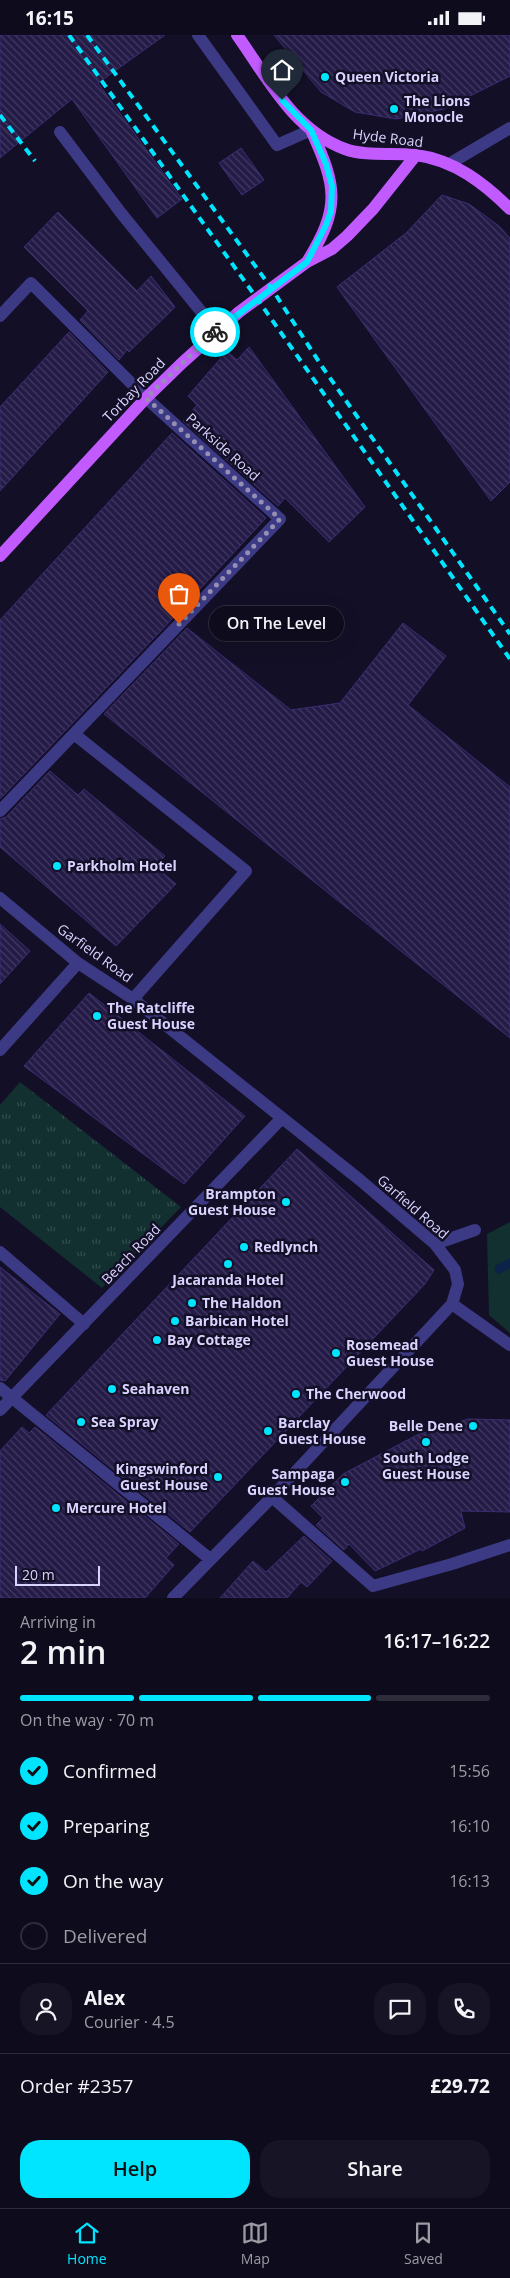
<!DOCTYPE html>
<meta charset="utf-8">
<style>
:root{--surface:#0e0b1c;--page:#171425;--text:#f1f3f6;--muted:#9b9ba3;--line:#2e2b3b;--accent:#00e5ff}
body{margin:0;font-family:"Open Sans",sans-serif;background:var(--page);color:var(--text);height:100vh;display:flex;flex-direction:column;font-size:19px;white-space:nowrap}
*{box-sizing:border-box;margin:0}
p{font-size:16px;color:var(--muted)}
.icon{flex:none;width:28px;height:28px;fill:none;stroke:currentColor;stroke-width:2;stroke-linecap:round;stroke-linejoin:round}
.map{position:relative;height:1563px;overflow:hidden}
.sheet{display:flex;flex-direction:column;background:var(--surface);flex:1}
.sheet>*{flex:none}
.scale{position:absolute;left:15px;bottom:12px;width:85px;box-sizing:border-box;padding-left:5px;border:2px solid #d9d4ff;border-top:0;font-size:14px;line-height:18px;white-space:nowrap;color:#d9d4ff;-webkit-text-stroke:4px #130f26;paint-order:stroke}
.pin{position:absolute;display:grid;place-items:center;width:42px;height:42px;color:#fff;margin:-51px -21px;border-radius:50% 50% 50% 0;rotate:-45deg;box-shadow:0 0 5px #0007}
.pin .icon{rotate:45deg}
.courier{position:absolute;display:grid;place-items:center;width:50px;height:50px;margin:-25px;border:4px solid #00e5ff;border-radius:50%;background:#fff;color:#222;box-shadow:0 1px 6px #0007}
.bubble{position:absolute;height:35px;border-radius:18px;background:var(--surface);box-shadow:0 5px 20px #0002,0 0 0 1px var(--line);font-size:16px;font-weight:600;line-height:35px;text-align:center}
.summary em{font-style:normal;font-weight:600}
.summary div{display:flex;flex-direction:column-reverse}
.summary{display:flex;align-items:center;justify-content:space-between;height:85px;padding:0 20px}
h1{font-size:32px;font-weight:600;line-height:38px}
.bar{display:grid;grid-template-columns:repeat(4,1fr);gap:8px 5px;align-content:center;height:60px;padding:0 20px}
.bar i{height:6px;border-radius:4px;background:var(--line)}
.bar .current{background:var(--accent)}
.bar p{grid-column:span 4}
.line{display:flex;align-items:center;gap:12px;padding:0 20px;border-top:1px solid var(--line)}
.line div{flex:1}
.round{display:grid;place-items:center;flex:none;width:52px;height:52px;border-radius:20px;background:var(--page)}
ol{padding:0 20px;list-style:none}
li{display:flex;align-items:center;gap:15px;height:55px}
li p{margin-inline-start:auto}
li .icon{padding:5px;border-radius:50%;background:var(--accent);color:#111;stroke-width:4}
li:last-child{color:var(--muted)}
li i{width:28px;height:28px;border:2px solid var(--line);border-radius:50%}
.button{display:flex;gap:10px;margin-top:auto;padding:10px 20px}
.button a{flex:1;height:58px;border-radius:20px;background:var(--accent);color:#111;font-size:20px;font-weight:600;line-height:58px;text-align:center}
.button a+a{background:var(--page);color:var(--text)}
.status{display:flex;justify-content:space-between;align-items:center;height:35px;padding:0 25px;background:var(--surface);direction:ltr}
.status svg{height:14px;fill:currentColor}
.tab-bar{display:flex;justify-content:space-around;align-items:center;height:70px;border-top:1px solid var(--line);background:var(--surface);font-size:14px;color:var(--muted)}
.tab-bar a{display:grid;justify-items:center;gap:2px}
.tab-bar .current{color:var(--accent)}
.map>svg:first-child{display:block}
</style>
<div class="status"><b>16:15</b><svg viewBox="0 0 49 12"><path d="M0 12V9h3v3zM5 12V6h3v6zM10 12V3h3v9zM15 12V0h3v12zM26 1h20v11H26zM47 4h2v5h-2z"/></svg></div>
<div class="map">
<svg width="510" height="1563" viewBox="0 0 510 1563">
<defs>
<pattern id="grass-tufts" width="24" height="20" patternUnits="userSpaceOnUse" patternTransform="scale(1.25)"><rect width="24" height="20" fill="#12302f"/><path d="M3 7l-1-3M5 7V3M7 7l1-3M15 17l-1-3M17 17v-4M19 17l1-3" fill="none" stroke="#344d4e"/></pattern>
<pattern id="building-back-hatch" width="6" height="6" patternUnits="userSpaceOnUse" patternTransform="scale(1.25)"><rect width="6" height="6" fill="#241b47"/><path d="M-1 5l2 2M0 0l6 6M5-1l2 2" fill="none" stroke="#433b63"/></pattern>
</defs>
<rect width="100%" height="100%" fill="#130f26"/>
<path fill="url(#grass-tufts)" d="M20 1047 181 1172 102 1253 0 1172V1070Z"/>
<path fill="#12302f" d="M510 1187V1298L489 1280 487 1199Z"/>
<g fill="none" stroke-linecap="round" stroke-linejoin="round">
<path stroke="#0c2248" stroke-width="9" d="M499 1234 510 1228"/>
</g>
<path fill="url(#building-back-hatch)" stroke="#3b2d73" d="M0 0H165L98 48 182 164 157 183 72 64 0 123Z
M274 0H510V41L444 74 396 84 355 77 321 57Z
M241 113 264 145 242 160 219 128Z
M442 160 469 169 499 191 510 203V447L491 466 337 252 406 198Z
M58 177 137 256 151 241 175 272 129 317 127 315 119 325 80 285 88 276 24 212Z
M69 297 108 337 0 456V372Z
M249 312 365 472 329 507 285 463 278 471 183 386 197 370 188 361 227 316 237 325Z
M172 398 266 483 174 582 0 764V585Z
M403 588 446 621 408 670 510 752V1003L104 679 187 593 291 675 340 668Z
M50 736 78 760 84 754 165 821 155 831 176 849 116 911 0 812V784L6 782Z
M0 889 30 916 0 949Z
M89 958 245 1081 184 1149 24 1031Z
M297 1114 434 1235 425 1249 190 1497 46 1380Z
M0 1232 60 1279 5 1346 0 1345Z
M468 1384 510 1385V1477L461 1476 465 1493 422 1516 421 1514 375 1536 349 1509 344 1515 316 1490 323 1483 311 1471 343 1439 417 1400Z
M22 1392 29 1398 35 1392 179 1509 166 1523 174 1530 145 1563H0V1416Z
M304 1501 332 1526 307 1552 301 1547 287 1563H220L253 1526 266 1537Z"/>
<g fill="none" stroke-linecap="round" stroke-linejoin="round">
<path stroke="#3d3a85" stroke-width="12" d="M198 0 277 110 311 95
M60 97 121 178 217 296
M449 129 510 93
M0 281 31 248 146 363 280 484 0 776
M74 699 246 836 133 964
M0 863 78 928 133 964 360 1145 435 1209 455 1235 458 1249 452 1269 272 1462 173 1563
M0 1015 78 928
M435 1209 475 1195
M0 1217 84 1289
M452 1269 510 1310
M0 1353 210 1524
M0 1375 282 1083
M272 1462 373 1551 452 1529 510 1510"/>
<path stroke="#c25bff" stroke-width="12" d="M237 0C267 42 293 95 345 114 367 122 393 117 416 120 454 125 484 148 510 174
M307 227C341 172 337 152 311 95
M0 521 146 363 182 328 239 277 307 227 332 214 347 201 373 174 416 120"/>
<path stroke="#00e5ff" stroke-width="4" stroke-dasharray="8 6" stroke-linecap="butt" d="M69 0 258 265 510 624
M87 0 272 254 323 333 510 599
M0 80 35 126"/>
</g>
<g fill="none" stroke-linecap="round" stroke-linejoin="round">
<path stroke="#948fb3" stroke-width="5" stroke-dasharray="0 9" d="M179 589 280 484 146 363 215 297"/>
<path stroke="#00e5ff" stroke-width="6" d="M215 297 307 227 326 190 331 176 332 151 326 129 311 95 282 65"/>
</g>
<g fill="#00e5ff" stroke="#130f26" stroke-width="2">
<circle cx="325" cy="42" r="5"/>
<circle cx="394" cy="74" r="5"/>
<circle cx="57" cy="831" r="5"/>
<circle cx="97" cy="981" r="5"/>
<circle cx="286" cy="1167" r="5"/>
<circle cx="244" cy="1212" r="5"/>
<circle cx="228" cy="1229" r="5"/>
<circle cx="192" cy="1268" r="5"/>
<circle cx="175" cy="1286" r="5"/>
<circle cx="157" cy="1305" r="5"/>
<circle cx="336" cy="1318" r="5"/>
<circle cx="112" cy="1354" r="5"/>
<circle cx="296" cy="1359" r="5"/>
<circle cx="81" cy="1387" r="5"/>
<circle cx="473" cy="1391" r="5"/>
<circle cx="268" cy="1396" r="5"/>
<circle cx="426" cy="1407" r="5"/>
<circle cx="218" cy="1442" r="5"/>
<circle cx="345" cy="1447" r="5"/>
<circle cx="56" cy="1473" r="5"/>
</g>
<g text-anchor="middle" stroke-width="5" stroke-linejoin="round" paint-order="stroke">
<g font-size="14" font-weight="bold" fill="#d9d4ff" stroke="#130f26" text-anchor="start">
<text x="335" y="47">Queen Victoria</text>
<text x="404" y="71">The Lions<tspan x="404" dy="16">Monocle</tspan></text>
<text x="67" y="836">Parkholm Hotel</text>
<text x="107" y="978">The Ratcliffe<tspan x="107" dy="16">Guest House</tspan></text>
<text x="276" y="1164" text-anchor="end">Brampton<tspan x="276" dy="16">Guest House</tspan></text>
<text x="254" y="1217">Redlynch</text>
<text x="228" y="1250" text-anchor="middle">Jacaranda Hotel</text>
<text x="202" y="1273">The Haldon</text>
<text x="185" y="1291">Barbican Hotel</text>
<text x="167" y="1310">Bay Cottage</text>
<text x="346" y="1315">Rosemead<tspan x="346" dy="16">Guest House</tspan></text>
<text x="122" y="1359">Seahaven</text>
<text x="306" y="1364">The Cherwood</text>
<text x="91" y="1392">Sea Spray</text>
<text x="278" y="1393">Barclay<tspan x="278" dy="16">Guest House</tspan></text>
<text x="463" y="1396" text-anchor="end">Belle Dene</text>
<text x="426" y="1428" text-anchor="middle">South Lodge<tspan x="426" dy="16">Guest House</tspan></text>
<text x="208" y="1439" text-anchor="end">Kingswinford<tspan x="208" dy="16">Guest House</tspan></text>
<text x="335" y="1444" text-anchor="end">Sampaga<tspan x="335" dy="16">Guest House</tspan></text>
<text x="66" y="1478">Mercure Hotel</text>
</g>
<g font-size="14" fill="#d9d4ff" stroke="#130f26">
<text transform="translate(388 103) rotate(7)" y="5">Hyde Road</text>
<text transform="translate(134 355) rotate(-46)" y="5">Torbay Road</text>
<text transform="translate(223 412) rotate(42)" y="5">Parkside Road</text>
<text transform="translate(95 918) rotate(36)" y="5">Garfield Road</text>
<text transform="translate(413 1172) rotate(41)" y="5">Garfield Road</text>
<text transform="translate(131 1219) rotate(-46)" y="5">Beach Road</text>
</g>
</g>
</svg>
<div class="scale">20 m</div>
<div class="pin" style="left:179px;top:589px;background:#ea580c"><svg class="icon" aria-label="bag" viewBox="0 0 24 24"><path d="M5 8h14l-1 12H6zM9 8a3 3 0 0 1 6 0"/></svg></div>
<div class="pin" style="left:282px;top:65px;background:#1f2937"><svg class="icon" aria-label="home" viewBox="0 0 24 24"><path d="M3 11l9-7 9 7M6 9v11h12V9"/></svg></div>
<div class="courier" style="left:215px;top:297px"><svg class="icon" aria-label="bike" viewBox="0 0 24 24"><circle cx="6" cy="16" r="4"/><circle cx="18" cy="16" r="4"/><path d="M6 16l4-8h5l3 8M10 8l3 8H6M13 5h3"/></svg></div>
<div class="bubble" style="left:209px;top:571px;width:135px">On The Level</div>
</div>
<section class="sheet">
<div class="summary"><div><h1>2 min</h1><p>Arriving in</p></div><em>16:17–16:22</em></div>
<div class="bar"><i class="current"></i><i class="current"></i><i class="current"></i><i></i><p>On the way · 70 m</p></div>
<ol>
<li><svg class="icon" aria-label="check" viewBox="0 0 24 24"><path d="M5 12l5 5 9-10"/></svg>Confirmed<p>15:56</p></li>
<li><svg class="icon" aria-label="check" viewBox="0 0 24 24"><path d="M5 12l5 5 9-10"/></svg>Preparing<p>16:10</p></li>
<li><svg class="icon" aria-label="check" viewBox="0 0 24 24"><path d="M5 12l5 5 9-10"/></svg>On the way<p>16:13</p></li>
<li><i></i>Delivered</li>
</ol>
<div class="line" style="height:90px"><a class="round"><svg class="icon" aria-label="person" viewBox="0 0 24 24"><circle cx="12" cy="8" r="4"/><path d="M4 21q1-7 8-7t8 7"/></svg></a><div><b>Alex</b><p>Courier · 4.5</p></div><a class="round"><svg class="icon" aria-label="chat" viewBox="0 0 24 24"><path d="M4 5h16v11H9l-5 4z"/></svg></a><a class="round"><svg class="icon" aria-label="phone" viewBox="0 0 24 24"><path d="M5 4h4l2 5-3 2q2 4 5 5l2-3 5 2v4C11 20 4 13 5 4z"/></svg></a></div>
<div class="line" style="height:65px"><div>Order #2357</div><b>£29.72</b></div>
<div class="button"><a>Help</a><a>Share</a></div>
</section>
<nav class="tab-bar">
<a class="current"><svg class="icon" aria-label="home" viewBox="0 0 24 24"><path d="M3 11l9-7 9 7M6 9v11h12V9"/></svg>Home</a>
<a><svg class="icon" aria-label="map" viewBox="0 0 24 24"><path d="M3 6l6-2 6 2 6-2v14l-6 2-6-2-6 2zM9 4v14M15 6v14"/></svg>Map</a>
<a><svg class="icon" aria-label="saved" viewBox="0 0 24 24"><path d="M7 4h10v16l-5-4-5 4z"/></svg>Saved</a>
</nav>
